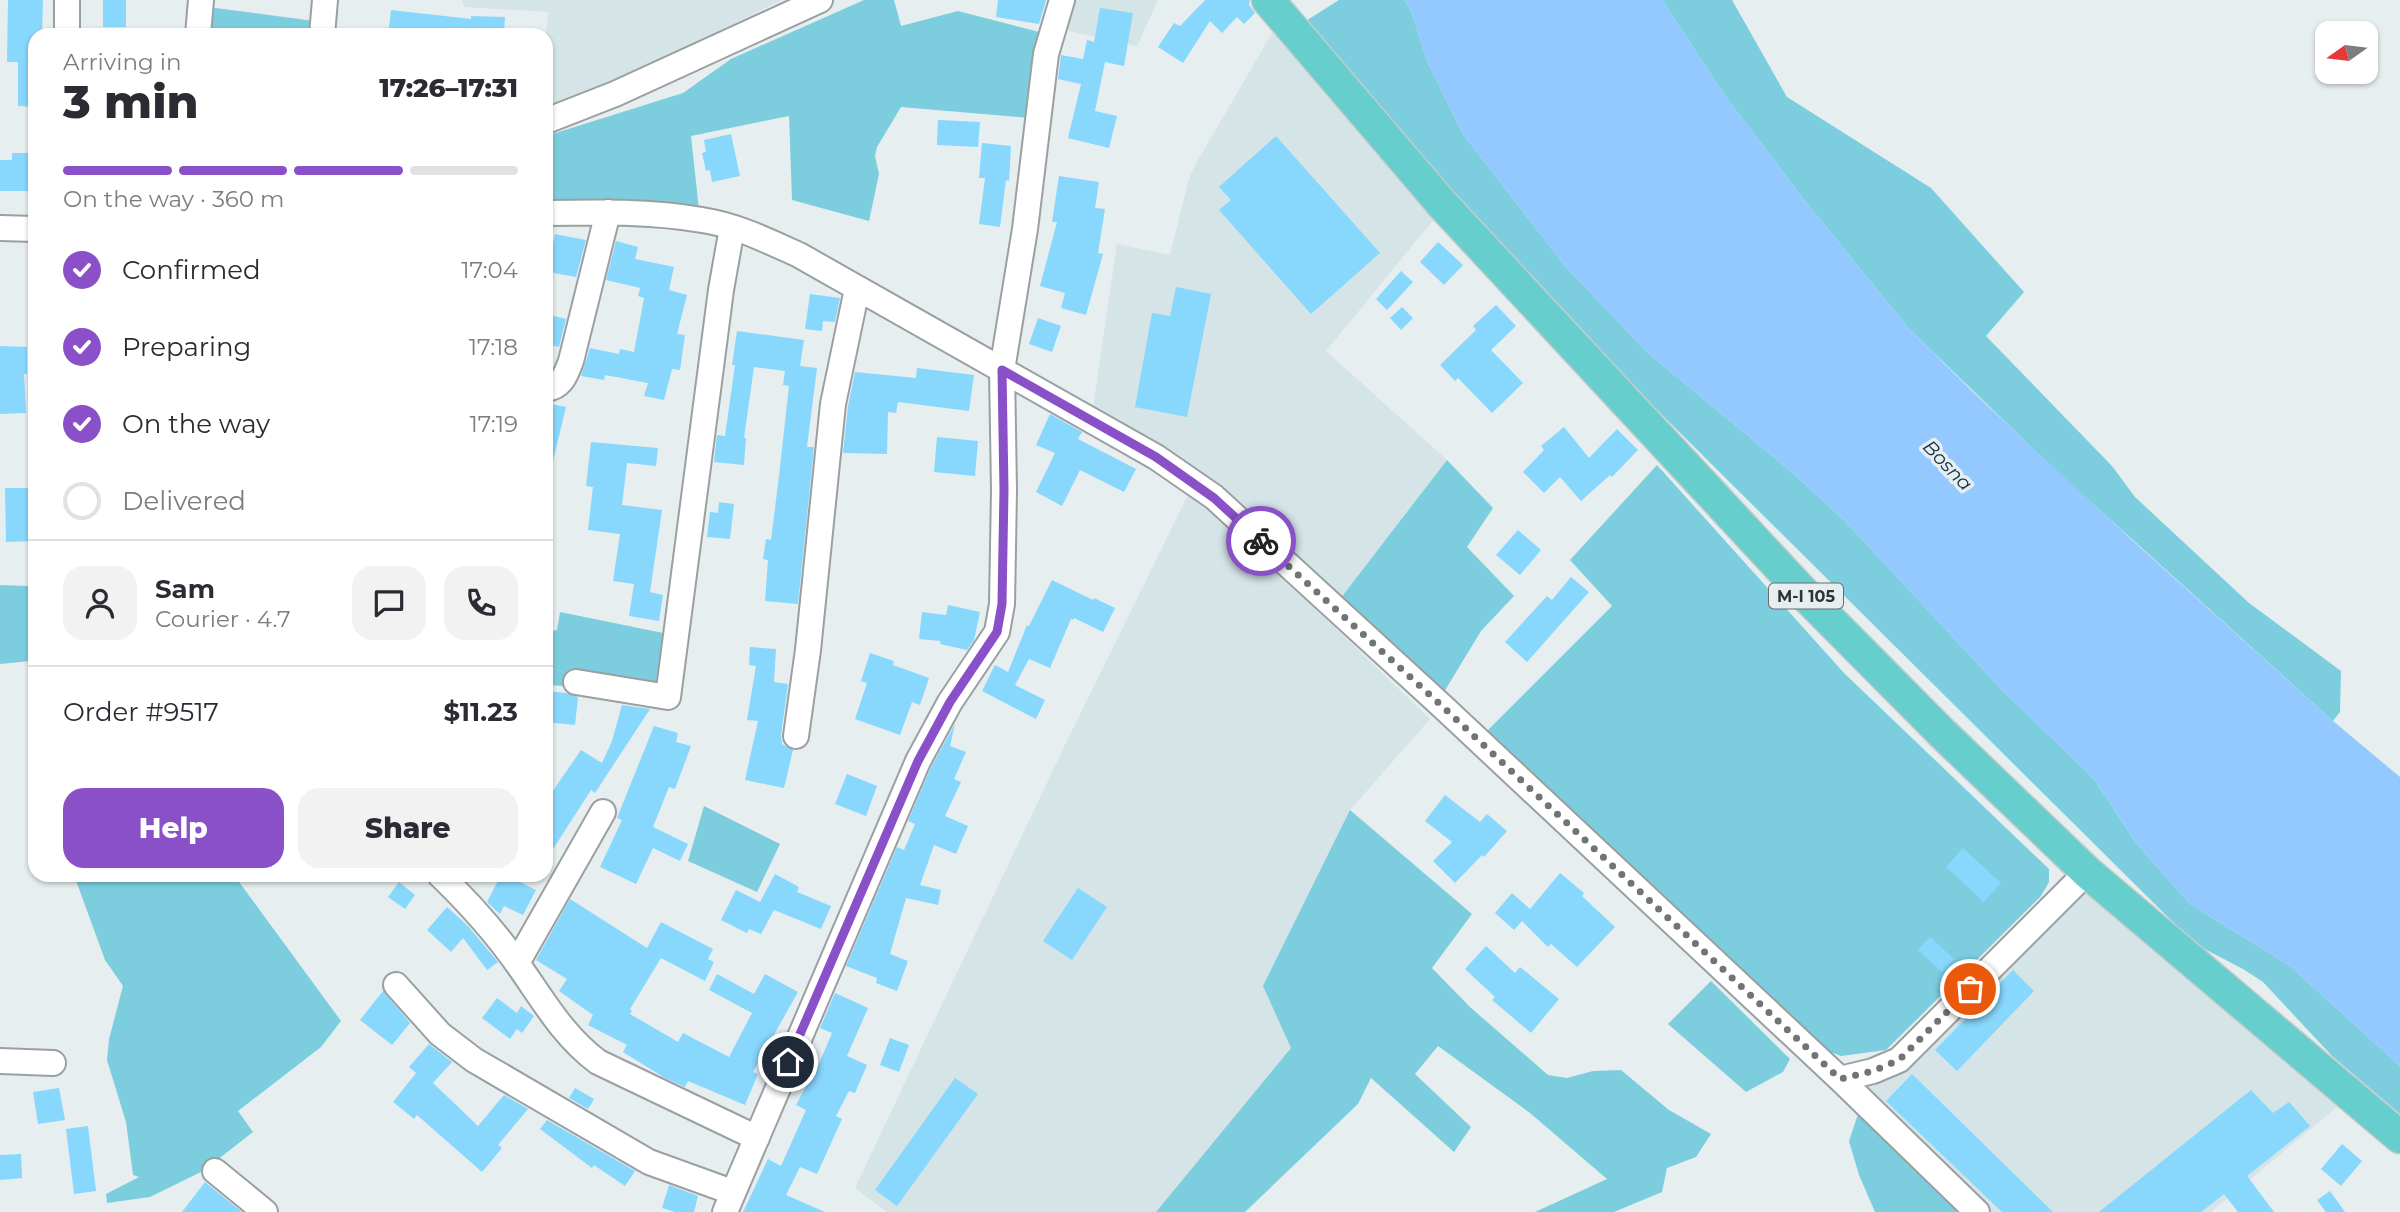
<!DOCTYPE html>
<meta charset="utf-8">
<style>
:root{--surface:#fff;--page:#f2f2f3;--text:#2b2b33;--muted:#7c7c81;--line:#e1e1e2;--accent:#8950c7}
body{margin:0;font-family:Montserrat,sans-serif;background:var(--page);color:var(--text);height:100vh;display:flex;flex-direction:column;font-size:26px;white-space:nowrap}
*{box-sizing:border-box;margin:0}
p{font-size:23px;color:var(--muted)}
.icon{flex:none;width:38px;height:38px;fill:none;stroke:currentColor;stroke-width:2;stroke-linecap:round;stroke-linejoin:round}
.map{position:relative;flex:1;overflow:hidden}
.details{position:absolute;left:28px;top:28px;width:525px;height:854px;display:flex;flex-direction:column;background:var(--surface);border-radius:21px;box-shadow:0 2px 5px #0004}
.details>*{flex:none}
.needle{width:46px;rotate:256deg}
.tools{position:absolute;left:2315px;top:21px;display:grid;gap:14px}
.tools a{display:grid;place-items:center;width:63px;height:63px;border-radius:14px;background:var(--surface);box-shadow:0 2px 5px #0004;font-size:35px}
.pin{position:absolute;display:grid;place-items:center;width:60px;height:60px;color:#fff;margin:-30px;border:4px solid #fff;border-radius:50%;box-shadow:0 2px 7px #0007}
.courier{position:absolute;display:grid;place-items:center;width:70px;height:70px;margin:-35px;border:5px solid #8950c7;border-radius:50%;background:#fff;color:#222;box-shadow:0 2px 9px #0007}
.headline em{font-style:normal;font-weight:800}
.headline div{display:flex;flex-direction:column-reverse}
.headline{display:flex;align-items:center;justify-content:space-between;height:119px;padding:0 35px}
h1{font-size:46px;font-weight:800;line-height:52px}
.bar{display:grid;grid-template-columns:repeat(4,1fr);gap:10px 7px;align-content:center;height:84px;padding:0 35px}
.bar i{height:9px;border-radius:5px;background:var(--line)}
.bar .on{background:var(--accent)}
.bar p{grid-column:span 4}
.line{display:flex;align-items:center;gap:18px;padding:0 35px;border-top:2px solid var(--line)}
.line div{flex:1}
.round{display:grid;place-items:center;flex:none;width:74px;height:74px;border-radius:21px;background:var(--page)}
ol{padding:0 35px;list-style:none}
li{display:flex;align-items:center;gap:21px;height:77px}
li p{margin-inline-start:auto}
li .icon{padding:7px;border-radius:50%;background:var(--accent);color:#fff;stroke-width:4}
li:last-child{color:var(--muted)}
li i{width:38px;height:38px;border:4px solid var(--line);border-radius:50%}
.primary-button{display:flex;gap:14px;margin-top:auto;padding:14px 35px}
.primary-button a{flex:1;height:80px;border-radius:21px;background:var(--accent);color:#fff;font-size:28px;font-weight:800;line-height:80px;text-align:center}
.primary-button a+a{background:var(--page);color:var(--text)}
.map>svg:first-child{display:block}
</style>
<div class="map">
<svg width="2400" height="1212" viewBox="0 0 2400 1212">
<rect width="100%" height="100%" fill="#e7eeef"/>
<path fill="#d4e4e7" d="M462 0H782L642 69 546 107V35L548 12 464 7Z
M1071 0H1158L1137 46 1060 29Z
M1275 28 1434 219 1326 351 1447 460 1340 599 1244 504 1093 407 1117 244 1170 255 1188 182 1194 167Z
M1191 489 1430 719 1350 810 1291 1048 1156 1212H887L855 1188 1063 749Z
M2086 889 2337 1107 2211 1212H1991L1857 1085Z"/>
<path fill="#7ccede" d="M864 0H894L901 26 958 11 1047 34 1030 118 901 107 877 147 875 156 879 174 869 221 792 200 789 116 691 136 699 210 630 199 546 202V136L683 93 731 59Z
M1339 0H1404L1411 10 1427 61 1463 134 1565 266 1648 353 1788 469 1845 521 2003 691 2094 779 2136 843 2190 904 2290 966 2400 1066V1114L2332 1056 2263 982 2243 969 2195 944 1658 411 1522 269 1301 24Z
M1662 0H1732L1787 97 1931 188 2024 292 1986 336 2112 466 2135 497 2249 603 2341 671 2340 712 2333 721 2051 466 1910 330 1805 201 1725 96Z
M208 7 314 21 313 35H228L204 32Z
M1447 460 1493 508 1467 547 1514 596 1481 631 1444 692 1340 599Z
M1657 465 1844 673 2049 869V882L2041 896 1886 1050 1841 1056 1825 1050 1485 733 1612 606 1570 560Z
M0 585 28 586 31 661 0 664Z
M560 612 668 634 659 685 568 670 566 686 546 685V632L557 630Z
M704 806 780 844 757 892 688 861Z
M1350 810 1472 914 1432 968 1470 1007 1548 1075 1567 1078 1593 1071 1621 1070 1669 1110 1711 1134 1696 1157 1667 1168 1662 1192 1614 1212H1535L1607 1179 1530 1113 1438 1046 1415 1074 1471 1127 1454 1152 1371 1078 1358 1104 1245 1212H1156L1291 1048 1263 986Z
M74 875H234L341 1021 321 1047 238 1111 253 1132 203 1171 150 1197 107 1203 106 1194 139 1177 133 1175 126 1122 107 1060 109 1039 123 986 105 960Z
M1711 981 1790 1059 1783 1072 1746 1092 1668 1024Z
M1859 1111 1959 1209 1955 1212H1875L1859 1175 1849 1141Z"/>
<path fill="#93c9fe" d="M1404 0H1662L1725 96 1805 201 1910 330 1975 394 2133 541 2333 721 2400 777V1066L2290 966 2190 904 2136 843 2094 779 2003 691 1845 521 1788 469 1648 353 1565 266 1463 134 1427 61 1411 10Z"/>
<path fill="#88d7fd" d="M8 0H43L42 35H35V107L18 106V62H7Z
M103 0H126V27H103Z
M998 0H1046L1039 24 996 17Z
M1205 0H1250L1249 5 1255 13 1244 24 1237 17 1222 33 1210 21 1183 63 1158 47 1174 23 1180 26Z
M1100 8 1133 13 1124 66 1105 62 1095 111 1117 116 1109 148 1068 138 1081 84 1058 79 1061 55 1083 59 1087 40 1094 42Z
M391 10 471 19V16L505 17 504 35H388Z
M938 120 980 122 978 147 937 145Z
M731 134 740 176 712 182 710 170 706 171 702 153 706 152 704 140Z
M1276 136 1380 253 1311 314 1219 210 1231 200 1219 187Z
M982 143 1011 146 1009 181 1006 180 1000 227 979 224 985 178H979Z
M12 153H33V191H0V160H12Z
M1059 176 1099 182 1095 208 1105 209 1098 253 1103 254 1086 315 1061 308 1065 293 1040 286 1057 222H1052Z
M555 234 586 240 576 277 548 272Z
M616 241 638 247 635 259 674 267 669 290 687 295 677 334 685 335 680 370 672 369 664 400 644 396 648 383 605 375 604 380 581 376 590 348 619 354 620 349 634 352 644 298 638 296 640 288 606 280Z
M1438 242 1463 265 1444 285 1420 262Z
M1401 271 1413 282 1387 310 1376 299Z
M1176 287 1211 294 1187 417 1135 407 1152 313 1170 316Z
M810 294 840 298 835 322 823 321 822 331 805 329Z
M1496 305 1516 326 1491 350 1523 383 1492 413 1458 378 1455 381 1440 365 1476 330 1473 326Z
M1402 307 1413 318 1401 330 1390 318Z
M546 314 566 319 559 347 546 344Z
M1038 318 1061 326 1052 352 1029 344Z
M737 331 804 340 800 366 817 368 807 447H814L798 604 765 601 768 560 763 559 766 539 771 540 779 476 789 386 783 385 785 371 754 367 744 438H746L744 465 714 462 717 435 725 436 735 365H732Z
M0 346 27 347V374H24L26 413 0 414Z
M917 368 974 375 969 411 898 402 896 413 888 412 887 454 843 453 848 406 855 372 916 378Z
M546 403 566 407 552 465 546 464Z
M1050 414 1082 432 1078 439 1136 469 1124 492 1080 470 1062 506 1036 492 1055 453 1036 445Z
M1564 427 1589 458 1617 429 1638 450 1612 477 1610 475 1581 501 1560 477 1544 493 1523 472 1544 450 1541 446Z
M937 437 978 441 975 476 934 472Z
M591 442 658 448 656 466 627 463 622 505 662 510 650 592 663 595 659 621 629 616 634 584 613 581 620 534 588 530 593 487 586 486Z
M5 488H29L30 510H35V541L6 542Z
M719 502 734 504 730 539 707 537 710 512 718 513Z
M1518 530 1541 550 1520 575 1496 555Z
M1571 577 1589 592 1527 662 1505 642 1547 596 1552 600Z
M1052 580 1093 600 1094 598 1115 608 1103 632 1074 618 1073 620 1071 619 1050 668 1029 659 1015 685 1045 700 1036 719 982 691 995 665 1008 672 1027 625 1029 626Z
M948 605 980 612 974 640 967 650 940 644 941 641 919 639 922 612 946 615Z
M750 647 776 649 774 682 788 684 781 735 782 744 793 750 784 788 745 780 758 721 747 720 756 666 749 665Z
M870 653 894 661 893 665 929 678 920 705 912 702 900 735 855 719 867 683 861 681Z
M546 691 566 693 578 697 575 725 546 722Z
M622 705 650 709 595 793 591 790 546 860V801L581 750 602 763 612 741Z
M955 724 950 746 966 752 954 779 961 782 945 816 968 826 956 854 934 845 920 885 941 890 938 905 906 898 890 954 908 961 897 991 876 983 877 978 846 966 897 847 904 850 915 824 908 821 931 767Z
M654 726 678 733 676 742 691 746 675 789 669 787 653 827 688 844 680 861 653 848 636 884 600 867 622 820 617 818Z
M847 774 877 786 866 816 835 804Z
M1445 795 1480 822 1487 814 1507 831 1484 857 1482 855 1455 883 1433 861 1452 842 1425 821Z
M1963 848 2001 883 1984 902 1946 867Z
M1560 873 1584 893 1582 896 1615 927 1577 967 1551 944 1548 947 1522 921 1514 930 1495 913 1512 893 1530 909Z
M775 874 799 887 797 892 831 906 821 929 774 910 761 934 749 929 747 933 721 920 736 890 760 902Z
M501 875H506L536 890 523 915 504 906 500 914 487 902Z
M399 882 415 895 405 909 388 897Z
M1078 888 1107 907 1072 960 1043 941Z
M570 899 647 948 661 922 713 949 708 959 714 962 705 981 661 958 630 1009 632 1011 630 1014 678 1042 683 1033 729 1057 752 1013 709 990 717 974 754 994 765 974 798 992 753 1072 758 1074 745 1105 688 1081 685 1087 665 1078 623 1052 627 1045 588 1025 593 1015 559 991 567 979 536 960Z
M447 907 468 926 498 962 487 970 463 938 451 952 427 930Z
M1930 937 1954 959 1942 972 1918 950Z
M1486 946 1515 973 1520 967 1559 999 1531 1033 1492 1000 1495 997 1465 969Z
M2013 970 2034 991 1957 1071 1935 1050Z
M383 991 410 1023 392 1045 360 1020Z
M835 993 868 1008 847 1056 867 1065 855 1093 849 1091 836 1116 842 1119 817 1174 800 1167 786 1195 825 1212H743L768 1159 781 1166 806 1110 796 1105 811 1077 813 1078 832 1033 820 1028Z
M497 998 517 1013 521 1006 534 1016 522 1033 517 1029 510 1039 482 1018Z
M890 1038 909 1045 899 1072 880 1065Z
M429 1044 452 1062 433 1083 478 1126 504 1095 528 1109 498 1145 502 1148 482 1172 417 1115 414 1119 393 1102 416 1073 409 1067Z
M1912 1074 2053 1212H2002L1886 1101Z
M955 1078 978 1094 897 1206 875 1190Z
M59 1088 65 1120 38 1124 33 1092Z
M575 1088 594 1099 588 1109 569 1098Z
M2251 1090 2273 1113 2289 1102 2310 1126 2247 1176 2274 1212H2238L2224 1194 2201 1212H2099Z
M547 1120 635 1171 625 1186 594 1165 592 1168 540 1129Z
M88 1126 96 1191 74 1194 66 1129Z
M2342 1144 2362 1161 2341 1186 2321 1169Z
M21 1154 22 1178 0 1180V1155Z
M205 1182 206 1183 242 1212H182Z
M669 1185 698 1196 694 1212H675L662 1208Z
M2330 1191 2345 1212H2326L2317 1200Z"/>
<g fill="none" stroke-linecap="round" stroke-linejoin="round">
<g stroke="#9aa0a1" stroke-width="28">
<path id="minor" d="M67 0V35
M198 35 201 0
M322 35 325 0
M546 121 615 94 820 0
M546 213C598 212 651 211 702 220 736 225 768 241 799 255L1156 457 1214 497 1443 707 1840 1079 1977 1212
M0 228 35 229
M546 389C562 387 566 374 571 361L608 212
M576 682 668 697 721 290 732 228
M796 736 808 650 833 404 857 289
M440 875C468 902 496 933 519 966 543 1000 563 1036 598 1062L757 1138
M517 963 603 812
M396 985 440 1034 474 1060 649 1162 732 1192
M0 1061 53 1063
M1840 1079 1873 1071 1899 1060 2087 872
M215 1171 265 1212
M725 1212 918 761 950 702 997 632 1002 604 1004 490 1002 370 1025 229 1046 54 1062 0"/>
</g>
<g stroke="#c9caca" stroke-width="35">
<path id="major" d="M1268 0 1442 204 1811 601 1942 733 2087 872 2400 1137"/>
</g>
<use href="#minor" stroke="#fff" stroke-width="24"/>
<use href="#major" stroke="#66cfce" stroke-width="32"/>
</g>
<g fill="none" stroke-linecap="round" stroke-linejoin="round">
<path stroke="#717475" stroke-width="7" stroke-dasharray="0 12.6" d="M1261 541 1443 707 1840 1079 1873 1071 1899 1060 1970 989"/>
<path stroke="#8950c7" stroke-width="9" d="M788 1062 918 761 950 702 997 632 1002 604 1004 490 1002 370 1156 457 1214 498 1261 541"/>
</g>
<g text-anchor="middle" stroke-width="7" stroke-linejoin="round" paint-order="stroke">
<rect fill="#e7eeef" stroke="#686b6c" stroke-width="2" x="1769" y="583.5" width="74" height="25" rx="5"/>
<g font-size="16" font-weight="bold" fill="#313334">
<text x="1806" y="602">M-I 105</text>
</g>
<g font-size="19" font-style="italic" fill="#102d47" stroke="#e7eeef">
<text transform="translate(1948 465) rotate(46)" y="7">Bosna</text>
</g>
</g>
</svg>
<div class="tools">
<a><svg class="needle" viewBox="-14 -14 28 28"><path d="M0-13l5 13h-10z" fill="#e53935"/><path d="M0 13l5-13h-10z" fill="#7c7c81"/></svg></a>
</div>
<div class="pin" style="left:1970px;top:989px;background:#ea580c"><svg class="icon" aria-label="bag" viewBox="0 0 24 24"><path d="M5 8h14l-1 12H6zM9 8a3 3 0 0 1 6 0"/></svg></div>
<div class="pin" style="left:788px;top:1062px;background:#1f2937"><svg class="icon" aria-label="home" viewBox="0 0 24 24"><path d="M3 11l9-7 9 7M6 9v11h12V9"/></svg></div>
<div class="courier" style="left:1261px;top:541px"><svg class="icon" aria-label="bike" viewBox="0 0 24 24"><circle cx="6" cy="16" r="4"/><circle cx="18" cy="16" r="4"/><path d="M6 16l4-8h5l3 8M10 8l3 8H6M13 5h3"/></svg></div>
<section class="details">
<div class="headline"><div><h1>3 min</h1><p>Arriving in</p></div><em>17:26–17:31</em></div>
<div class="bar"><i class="on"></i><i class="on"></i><i class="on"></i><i></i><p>On the way · 360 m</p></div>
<ol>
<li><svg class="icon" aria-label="check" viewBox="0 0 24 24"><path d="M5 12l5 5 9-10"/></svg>Confirmed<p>17:04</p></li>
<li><svg class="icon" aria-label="check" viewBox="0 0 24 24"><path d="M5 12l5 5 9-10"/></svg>Preparing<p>17:18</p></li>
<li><svg class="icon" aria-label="check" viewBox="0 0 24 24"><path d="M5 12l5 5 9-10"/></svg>On the way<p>17:19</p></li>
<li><i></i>Delivered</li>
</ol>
<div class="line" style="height:126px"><a class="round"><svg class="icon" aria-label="person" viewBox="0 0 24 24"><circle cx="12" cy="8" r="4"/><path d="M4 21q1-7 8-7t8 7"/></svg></a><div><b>Sam</b><p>Courier · 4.7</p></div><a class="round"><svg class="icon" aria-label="chat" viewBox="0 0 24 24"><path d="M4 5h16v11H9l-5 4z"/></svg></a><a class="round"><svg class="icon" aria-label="phone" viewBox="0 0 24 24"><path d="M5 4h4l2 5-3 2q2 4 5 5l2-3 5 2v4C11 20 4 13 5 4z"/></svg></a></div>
<div class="line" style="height:91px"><div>Order #9517</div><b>$11.23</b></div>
<div class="primary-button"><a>Help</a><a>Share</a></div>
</section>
</div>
